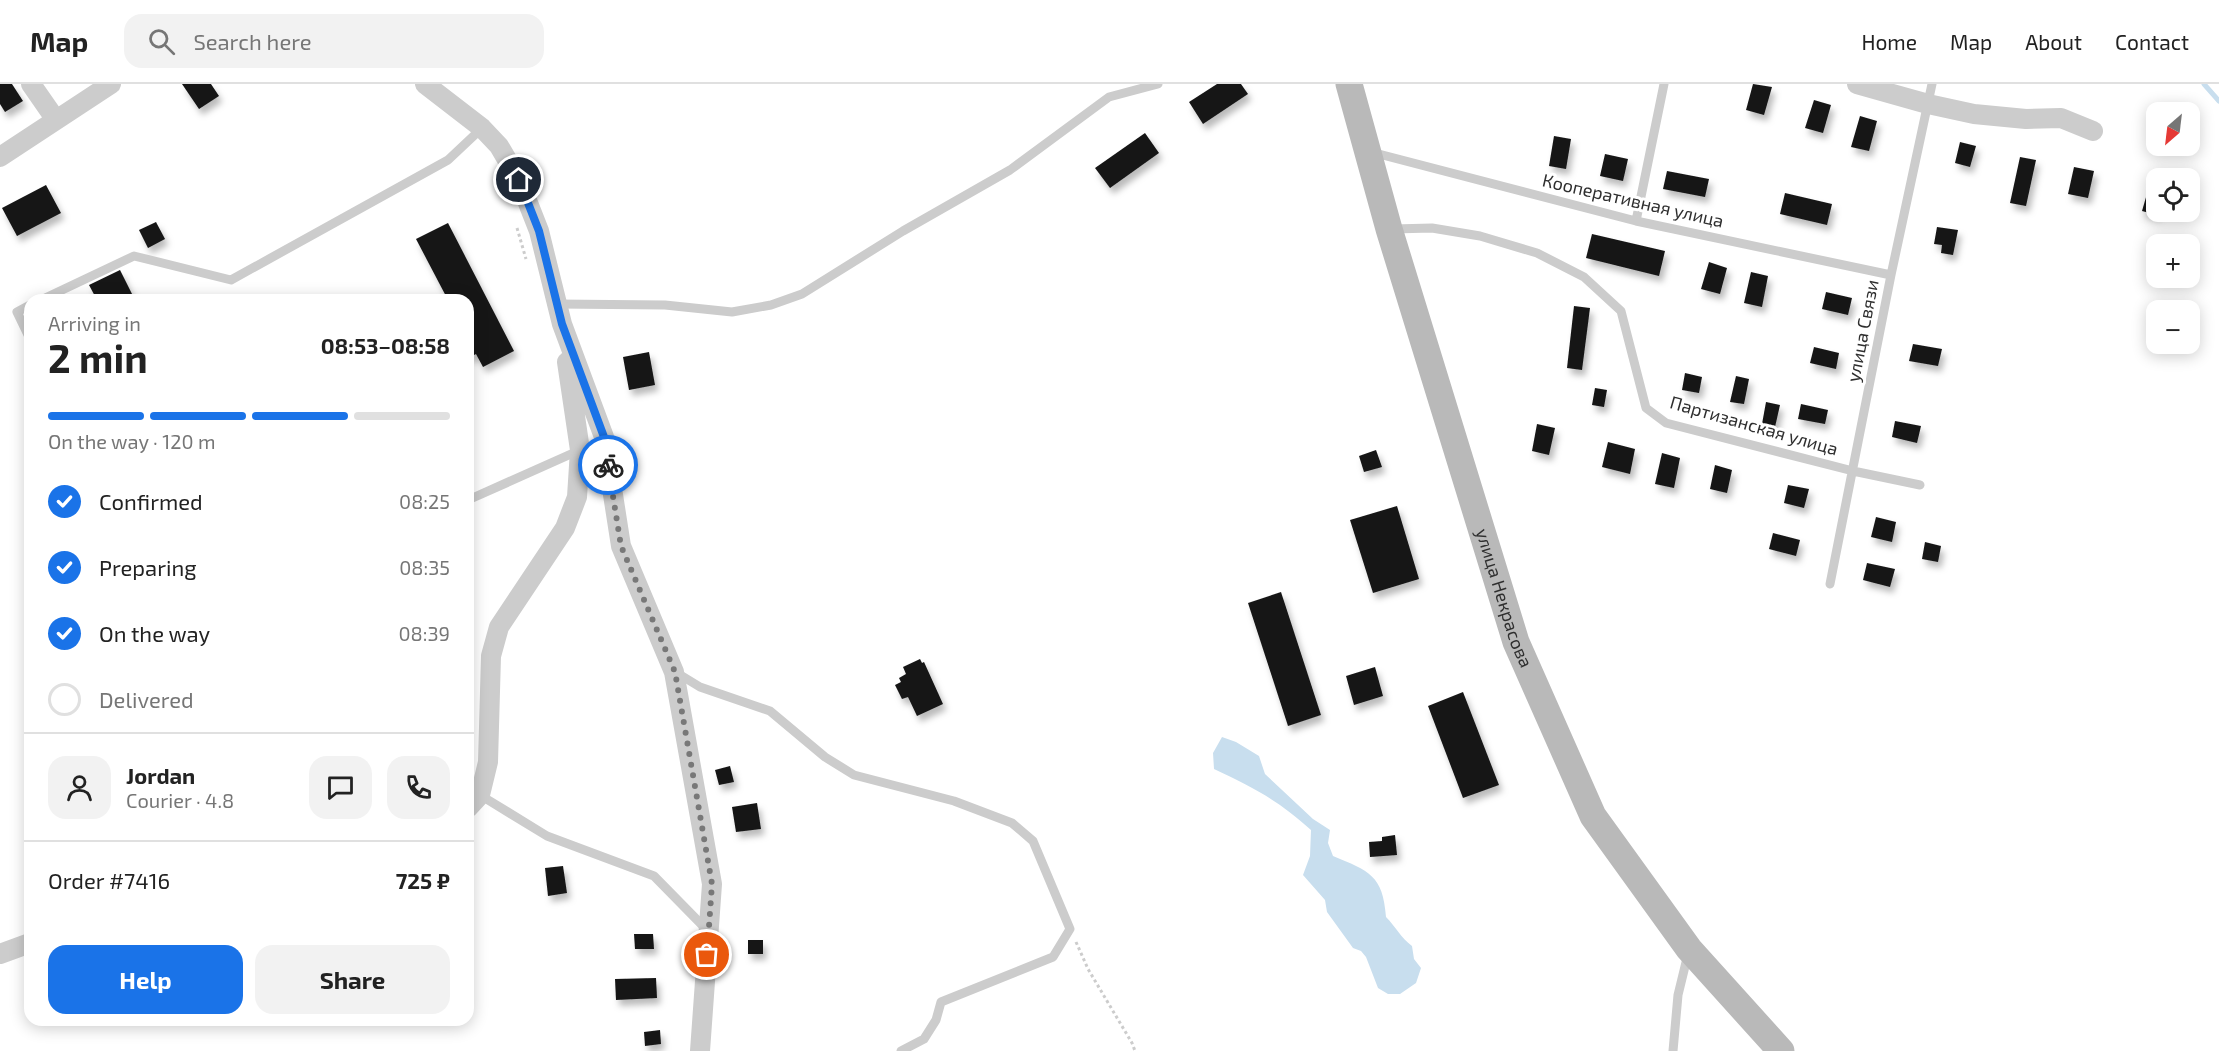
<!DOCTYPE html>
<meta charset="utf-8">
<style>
:root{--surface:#fff;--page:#f2f2f2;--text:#222;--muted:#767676;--line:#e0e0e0;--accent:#1a73e8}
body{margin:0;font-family:"Exo 2",sans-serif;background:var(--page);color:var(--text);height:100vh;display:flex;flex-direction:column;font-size:22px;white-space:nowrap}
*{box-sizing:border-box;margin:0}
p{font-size:20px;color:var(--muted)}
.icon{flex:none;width:33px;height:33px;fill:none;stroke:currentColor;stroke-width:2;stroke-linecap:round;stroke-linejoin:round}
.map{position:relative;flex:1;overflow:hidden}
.details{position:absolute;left:24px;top:210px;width:450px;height:732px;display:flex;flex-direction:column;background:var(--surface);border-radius:18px;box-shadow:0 3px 15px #0003}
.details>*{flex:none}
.needle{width:39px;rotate:208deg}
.tools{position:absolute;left:2146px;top:18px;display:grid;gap:12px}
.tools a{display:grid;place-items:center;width:54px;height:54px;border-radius:12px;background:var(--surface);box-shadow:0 3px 15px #0003;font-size:30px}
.pin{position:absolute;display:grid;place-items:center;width:51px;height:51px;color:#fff;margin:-26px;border:3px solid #fff;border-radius:50%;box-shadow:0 2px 6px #0007}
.courier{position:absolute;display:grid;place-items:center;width:60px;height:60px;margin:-30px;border:4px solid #1a73e8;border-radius:50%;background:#fff;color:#222;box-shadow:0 2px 8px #0007}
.summary em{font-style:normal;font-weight:700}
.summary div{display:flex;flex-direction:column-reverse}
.summary{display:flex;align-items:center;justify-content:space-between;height:102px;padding:0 24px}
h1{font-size:39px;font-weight:700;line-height:45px}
.bar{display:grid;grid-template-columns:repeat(4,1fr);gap:9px 6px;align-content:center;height:72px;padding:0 24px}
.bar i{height:8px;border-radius:4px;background:var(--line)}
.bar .selected{background:var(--accent)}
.bar p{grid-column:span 4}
.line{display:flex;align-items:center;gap:15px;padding:0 24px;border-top:2px solid var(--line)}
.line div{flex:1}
.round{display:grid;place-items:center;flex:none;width:63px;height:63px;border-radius:18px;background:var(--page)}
ol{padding:0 24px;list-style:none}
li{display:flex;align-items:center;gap:18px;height:66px}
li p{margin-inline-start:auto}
li .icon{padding:6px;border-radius:50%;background:var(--accent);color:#fff;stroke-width:4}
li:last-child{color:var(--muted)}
li i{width:33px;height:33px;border:3px solid var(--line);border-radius:50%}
.button{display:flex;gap:12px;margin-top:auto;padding:12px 24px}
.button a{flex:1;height:69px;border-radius:18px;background:var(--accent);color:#fff;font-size:24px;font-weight:700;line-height:69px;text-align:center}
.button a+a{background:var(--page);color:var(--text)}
header{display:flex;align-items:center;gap:36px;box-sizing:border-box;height:84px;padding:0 30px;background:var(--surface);border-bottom:2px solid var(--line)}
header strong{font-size:28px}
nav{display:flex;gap:33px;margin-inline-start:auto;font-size:21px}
.search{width:420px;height:54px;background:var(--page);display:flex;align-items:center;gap:15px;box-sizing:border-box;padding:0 21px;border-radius:18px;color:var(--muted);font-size:22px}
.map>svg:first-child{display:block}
</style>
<header>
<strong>Map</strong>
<div class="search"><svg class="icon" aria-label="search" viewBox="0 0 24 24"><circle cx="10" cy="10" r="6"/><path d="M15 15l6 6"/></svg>Search here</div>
<nav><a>Home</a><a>Map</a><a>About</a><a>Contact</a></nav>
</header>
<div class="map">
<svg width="2219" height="967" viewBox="0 0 2219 967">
<defs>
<filter id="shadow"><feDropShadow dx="3.5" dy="6" stdDeviation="3" flood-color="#0004"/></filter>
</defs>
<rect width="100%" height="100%" fill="#fff"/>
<path fill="#c8deee" d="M1222 653 1236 658 1259 672 1265 690 1313 735 1330 746 1328 759 1333 772C1369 787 1383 791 1386 833 1396 843 1401 854 1412 862L1414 875 1421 884 1416 899 1400 910H1388L1378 904 1366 873 1361 867 1353 864 1327 828 1325 816 1303 791 1310 772 1311 746C1278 716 1254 704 1214 685L1213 669Z"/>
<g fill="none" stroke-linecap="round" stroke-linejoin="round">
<path stroke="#c8deee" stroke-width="5" d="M2204 0 2219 17"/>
</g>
<path fill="#161616" filter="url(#shadow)" d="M0 0H12L23 17 5 28 0 20Z
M182 0H211L219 12 199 25Z
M1217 0H1241L1248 10 1203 40 1189 18Z
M1753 0 1772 3 1764 31 1746 26Z
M1814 16 1831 21 1823 49 1805 44Z
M1860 32 1877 37 1869 67 1851 63Z
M1145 49 1159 69 1110 104 1095 84Z
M1554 52 1571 55 1566 85 1549 82Z
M1960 58 1976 62 1970 83 1955 79Z
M1605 70 1628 75 1623 97 1600 92Z
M2020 73 2036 76 2026 122 2010 119Z
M2074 83 2094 87 2088 114 2068 110Z
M1667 87 1709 95 1705 113 1663 105Z
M2153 89H2157V131L2142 127Z
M46 101 61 129 17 152 2 124Z
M1785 109 1832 120 1827 141 1780 130Z
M156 138 165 155 148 164 139 146Z
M448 139 514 267 483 283 476 270 468 274V216H448L416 155Z
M1937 143 1958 146 1953 171 1941 169 1942 161 1934 160Z
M1592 150 1665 167 1659 192 1586 174Z
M1709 178 1727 184 1720 210 1701 205Z
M120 186 135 216H97L89 201Z
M1751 188 1768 192 1762 223 1744 219Z
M1826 208 1852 214 1848 231 1822 225Z
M1574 222 1590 224 1582 286 1567 284Z
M1913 260 1942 265 1938 282 1909 277Z
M1814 263 1839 269 1836 285 1810 279Z
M649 268 655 301 629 306 623 273Z
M1685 289 1702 293 1699 309 1682 306Z
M1736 292 1749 295 1744 320 1730 318Z
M1595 304 1607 306 1604 323 1592 321Z
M1766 318 1780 321 1775 343 1762 340Z
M1801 320 1828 326 1825 340 1798 335Z
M1895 337 1921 342 1917 359 1892 353Z
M1537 340 1555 344 1549 371 1532 367Z
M1608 358 1635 365 1630 390 1602 383Z
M1376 366 1382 383 1364 388 1359 372Z
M1662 369 1680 374 1674 404 1655 400Z
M1715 381 1732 386 1727 409 1710 405Z
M1788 401 1809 405 1804 424 1784 419Z
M1397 422 1419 495 1373 509 1350 436Z
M1876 433 1896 438 1892 458 1871 453Z
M1773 449 1800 456 1796 472 1769 465Z
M1925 458 1941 462 1938 478 1922 475Z
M1867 479 1895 485 1890 503 1863 496Z
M1281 508 1321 631 1288 642 1248 519Z
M920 575 922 579 924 578 943 620 917 632 908 613 902 615 895 601 901 598 899 594 906 590 903 583Z
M1375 583 1383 612 1354 621 1346 592Z
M1463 608 1499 701 1463 714 1428 622Z
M730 682 734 698 719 701 715 686Z
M757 719 761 745 736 748 732 723Z
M1395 751 1397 771 1370 773 1369 758 1382 757V753Z
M563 782 567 809 548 812 545 784Z
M634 850H653L654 865H635Z
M748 856H763V870H748Z
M656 894 657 914 616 916 615 895Z
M660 946 661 960 645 962 644 948Z"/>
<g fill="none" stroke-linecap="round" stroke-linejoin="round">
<path stroke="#ccc" stroke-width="3" stroke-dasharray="3 3" stroke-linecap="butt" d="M517 144 526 175
M1076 858 1088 885 1132 959 1135 967"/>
<path stroke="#ccc" stroke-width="9" d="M1371 68 1636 137 1891 191
M1636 137 1664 0
M1393 145 1432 144 1480 152 1537 169 1584 193 1621 227 1646 324 1666 339 1853 387 1920 401
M41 216 134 172 231 196 448 76 482 44
M557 220 665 221 732 228 771 221 802 210 903 147 1010 86 1109 13 1158 0
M30 221 17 228 30 255
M468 416 580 366
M1830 500 1891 191 1932 0
M677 589 700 603 770 627 825 673 854 691 954 717 1012 739 1033 757 1070 845 1053 873 941 918 936 936 924 955 901 967
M480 711 547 752 654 792 707 846
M1673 967 1678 911 1688 870"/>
<path stroke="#ccc" stroke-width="20" d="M31 0 56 36
M425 0 482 44 499 62 519 96 539 147 562 240 604 353 621 462 674 588 712 800 700 967
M1857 0 1928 20 1974 30 2026 35 2061 34 2093 47
M0 73 111 0
M468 724 480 711 488 678 491 572 499 543 565 444 577 413 580 366 567 278
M0 870 30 859"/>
<path stroke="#b9b9b9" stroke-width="27" id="s1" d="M1349 0 1389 145 1516 558 1593 732 1689 865 1781 967"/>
</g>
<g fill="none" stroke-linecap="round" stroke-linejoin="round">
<path stroke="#787878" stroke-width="6" stroke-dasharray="0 10.8" d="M608 381 621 462 675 588 712 800 707 871"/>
<path stroke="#1a73e8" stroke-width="8" d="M519 96 539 147 562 240 604 353 608 381"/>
</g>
<g text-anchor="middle" stroke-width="6" stroke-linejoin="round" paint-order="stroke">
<g font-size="18" fill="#2f2f2f" stroke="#fff">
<text transform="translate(1633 117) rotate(13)" y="6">Кооперативная улица</text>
<text transform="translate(1863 247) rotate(-79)" y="6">улица Связи</text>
<text transform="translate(1754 342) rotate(16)" y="6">Партизанская улица</text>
<text dy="6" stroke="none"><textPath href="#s1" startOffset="537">улица Некрасова</textPath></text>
</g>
</g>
</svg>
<div class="tools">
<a><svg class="needle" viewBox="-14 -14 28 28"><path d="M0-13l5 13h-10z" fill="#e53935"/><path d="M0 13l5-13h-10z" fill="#767676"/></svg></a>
<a><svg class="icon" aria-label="locate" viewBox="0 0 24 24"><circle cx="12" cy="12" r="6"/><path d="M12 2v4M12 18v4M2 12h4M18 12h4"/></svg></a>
<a>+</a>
<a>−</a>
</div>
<div class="pin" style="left:707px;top:871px;background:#ea580c"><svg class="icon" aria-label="bag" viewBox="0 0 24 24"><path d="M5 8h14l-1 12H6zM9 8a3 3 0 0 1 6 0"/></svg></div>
<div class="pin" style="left:519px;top:96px;background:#1f2937"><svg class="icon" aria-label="home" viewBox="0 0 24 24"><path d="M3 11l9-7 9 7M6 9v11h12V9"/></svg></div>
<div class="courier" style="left:608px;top:381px"><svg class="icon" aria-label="bike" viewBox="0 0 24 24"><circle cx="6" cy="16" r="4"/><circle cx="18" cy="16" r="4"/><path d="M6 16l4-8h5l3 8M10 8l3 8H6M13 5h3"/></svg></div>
<section class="details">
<div class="summary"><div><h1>2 min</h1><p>Arriving in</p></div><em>08:53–08:58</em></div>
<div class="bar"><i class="selected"></i><i class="selected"></i><i class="selected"></i><i></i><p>On the way · 120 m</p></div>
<ol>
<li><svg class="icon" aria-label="check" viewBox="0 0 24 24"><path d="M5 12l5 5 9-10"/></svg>Confirmed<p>08:25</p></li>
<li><svg class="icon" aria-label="check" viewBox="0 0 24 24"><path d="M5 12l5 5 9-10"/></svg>Preparing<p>08:35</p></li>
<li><svg class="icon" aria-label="check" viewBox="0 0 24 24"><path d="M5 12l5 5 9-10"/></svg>On the way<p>08:39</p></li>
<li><i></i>Delivered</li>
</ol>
<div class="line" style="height:108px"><a class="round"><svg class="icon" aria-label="person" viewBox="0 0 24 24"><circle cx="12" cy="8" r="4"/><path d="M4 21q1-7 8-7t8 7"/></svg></a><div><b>Jordan</b><p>Courier · 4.8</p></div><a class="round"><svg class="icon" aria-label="chat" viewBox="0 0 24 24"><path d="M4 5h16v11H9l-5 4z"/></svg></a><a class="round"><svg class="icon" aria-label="phone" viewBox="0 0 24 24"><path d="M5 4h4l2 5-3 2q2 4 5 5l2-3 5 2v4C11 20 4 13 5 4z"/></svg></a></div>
<div class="line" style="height:78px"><div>Order #7416</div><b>725 ₽</b></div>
<div class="button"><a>Help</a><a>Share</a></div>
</section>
</div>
